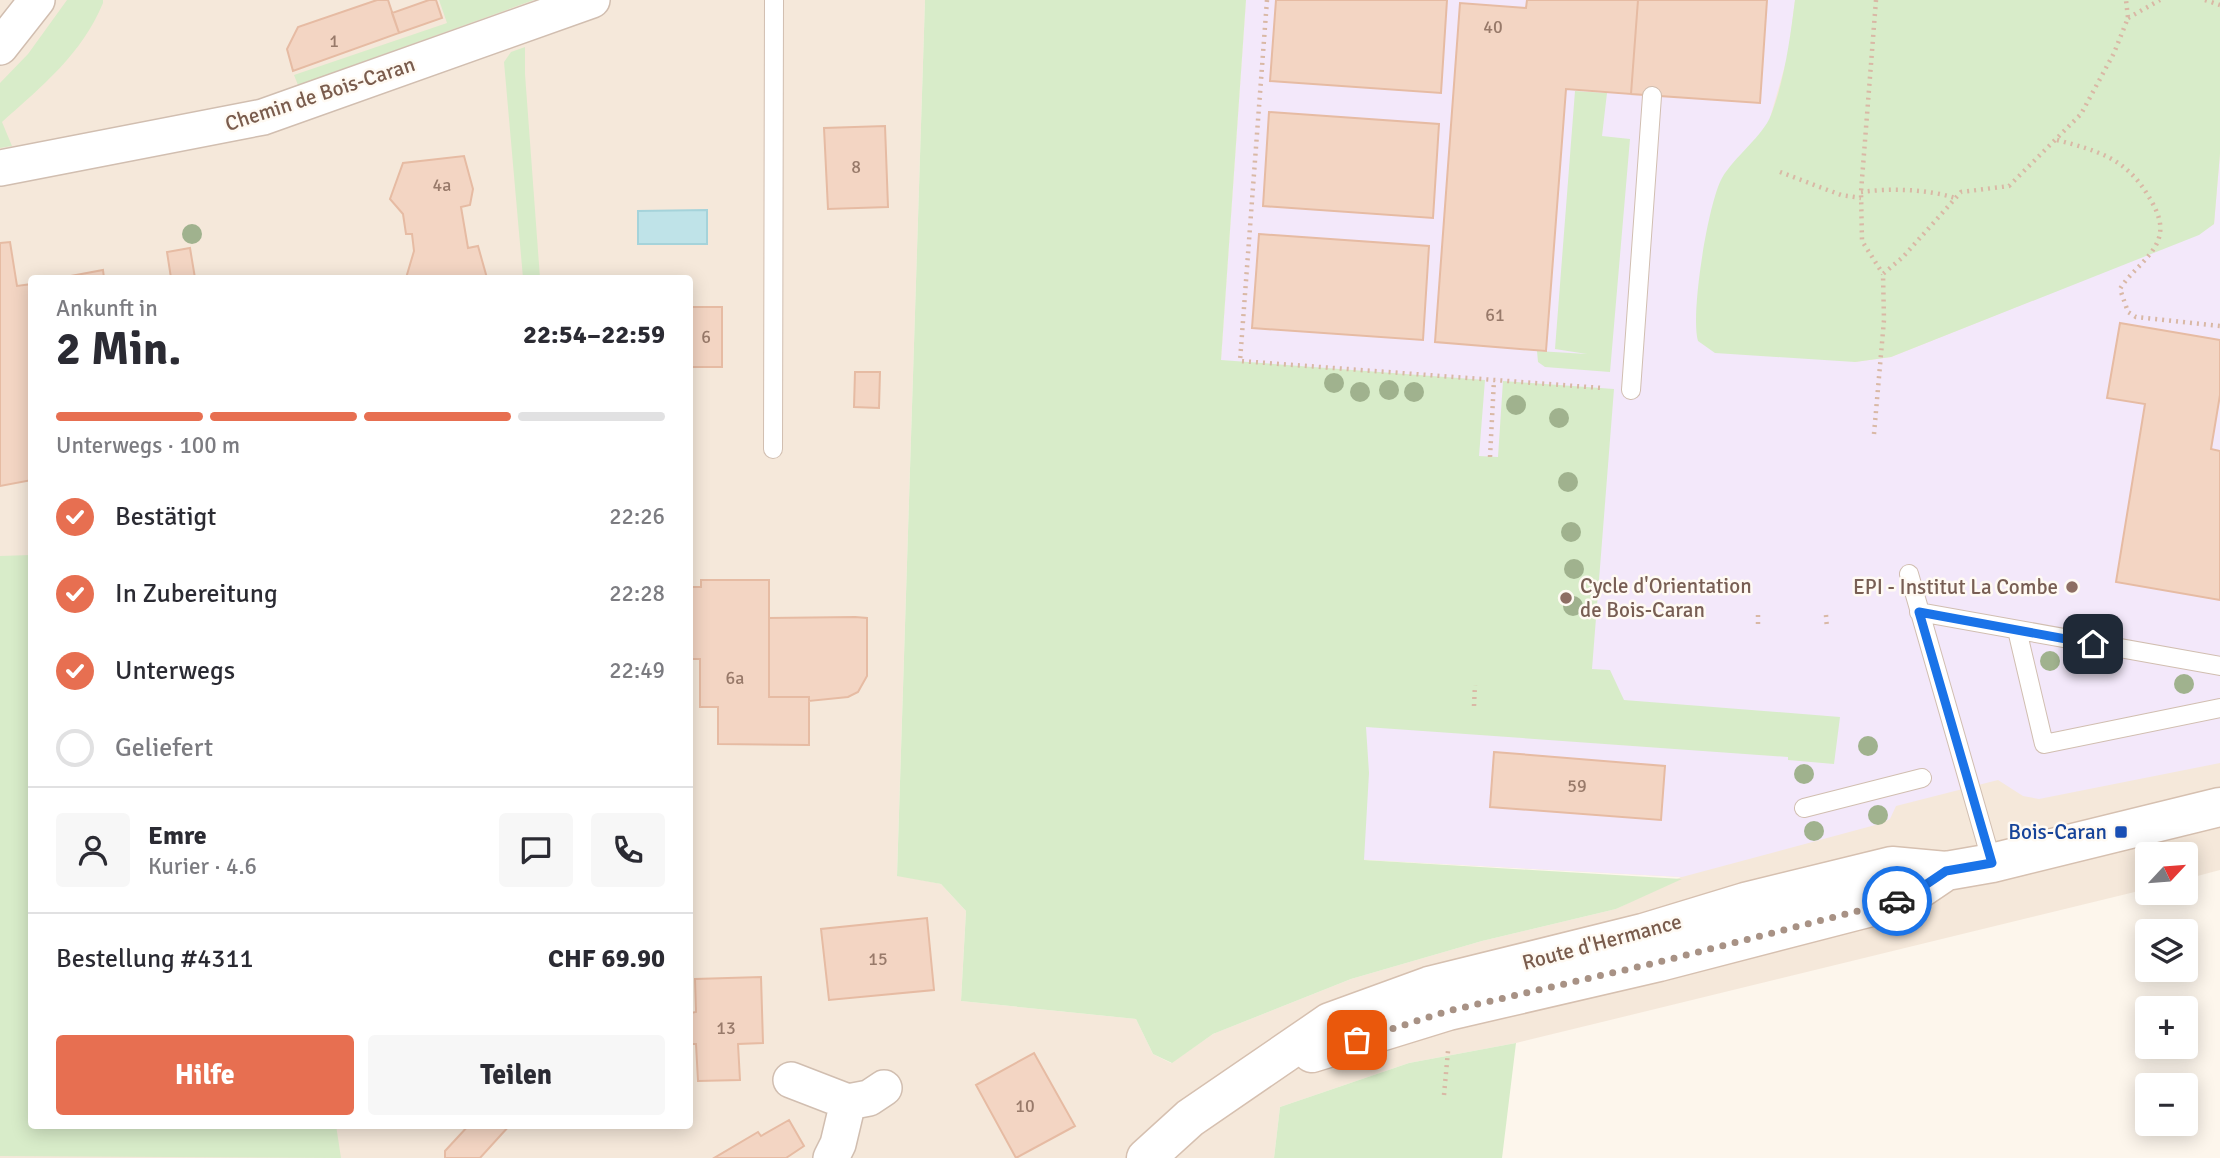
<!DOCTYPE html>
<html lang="de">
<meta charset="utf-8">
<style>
:root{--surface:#fff;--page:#f7f7f7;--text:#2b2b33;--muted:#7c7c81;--line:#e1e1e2;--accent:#e76f51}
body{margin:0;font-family:Signika,sans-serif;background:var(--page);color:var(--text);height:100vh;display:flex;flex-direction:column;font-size:26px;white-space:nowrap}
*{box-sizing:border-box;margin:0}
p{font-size:23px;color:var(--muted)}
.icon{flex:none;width:38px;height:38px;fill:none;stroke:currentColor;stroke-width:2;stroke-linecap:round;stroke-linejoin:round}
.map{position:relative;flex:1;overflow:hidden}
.drawer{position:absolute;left:28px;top:275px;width:665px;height:854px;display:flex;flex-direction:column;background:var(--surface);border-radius:7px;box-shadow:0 4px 18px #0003}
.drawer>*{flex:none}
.needle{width:46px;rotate:64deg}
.fabs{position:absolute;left:2135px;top:842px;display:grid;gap:14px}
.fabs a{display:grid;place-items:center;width:63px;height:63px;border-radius:7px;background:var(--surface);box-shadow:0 4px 18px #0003;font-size:35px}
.pin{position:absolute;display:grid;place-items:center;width:60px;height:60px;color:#fff;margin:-30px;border-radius:14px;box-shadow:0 4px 10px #0006}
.courier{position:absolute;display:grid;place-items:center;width:70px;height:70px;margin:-35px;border:5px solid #1a73e8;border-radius:50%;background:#fff;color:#222;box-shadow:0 2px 9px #0007}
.headline em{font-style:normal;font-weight:700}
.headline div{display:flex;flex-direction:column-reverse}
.headline{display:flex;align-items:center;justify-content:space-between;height:119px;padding:0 28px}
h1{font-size:46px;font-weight:700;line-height:52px}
.bar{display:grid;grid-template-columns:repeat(4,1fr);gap:10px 7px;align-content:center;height:84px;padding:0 28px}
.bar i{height:9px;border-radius:5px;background:var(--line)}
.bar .current{background:var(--accent)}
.bar p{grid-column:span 4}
.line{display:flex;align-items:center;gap:18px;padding:0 28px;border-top:2px solid var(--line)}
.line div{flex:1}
.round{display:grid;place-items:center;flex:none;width:74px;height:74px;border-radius:7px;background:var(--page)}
ol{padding:0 28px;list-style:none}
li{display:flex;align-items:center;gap:21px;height:77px}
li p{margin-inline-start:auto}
li .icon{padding:7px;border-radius:50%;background:var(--accent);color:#fff;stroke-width:4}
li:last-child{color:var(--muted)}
li i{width:38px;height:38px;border:4px solid var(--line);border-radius:50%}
.cta{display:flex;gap:14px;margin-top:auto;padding:14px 28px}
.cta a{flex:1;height:80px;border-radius:7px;background:var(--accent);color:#fff;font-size:28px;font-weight:700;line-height:80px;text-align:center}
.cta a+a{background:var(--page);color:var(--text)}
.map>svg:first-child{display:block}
</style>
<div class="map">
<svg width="2220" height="1158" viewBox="0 0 2220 1158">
<rect width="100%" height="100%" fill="#fdf6ec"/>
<path fill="#f5e8da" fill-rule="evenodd" d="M0 0H925L897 875 941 884 966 911 961 1001 1136 1019 1153 1054 1171 1063 1213 1034 1351 979 1482 941 1616 909 1681 877 1187 850 1246 0H2220V870L2186 879V854H2147V889L1516 1043 1409 1063 1280 1107 1274 1158H0ZM32 278H690V1125H32Z"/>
<path fill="#f3e8fa" d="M1246 0H1795L1788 55 1770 118 1855 362 1891 357 2199 234 2214 224 2220 154V763L2039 799 2023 796 1998 780 1896 806 1890 819 1879 824 1682 877 1187 850Z"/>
<path fill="#d8ecc9" d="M67 0H103V3C82 54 42 86 2 122L12 146 0 148V83L28 54Z
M439 0H534L298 85 294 75 447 23Z
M925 0H1246L1221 360 1485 380 1479 456 1498 457 1503 381 1614 389 1592 669 1610 670 1624 700 1840 717 1834 764 1788 760V757L1366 727 1369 773 1364 860 1682 879 1616 909 1482 941 1351 979 1213 1034 1172 1063 1153 1054 1136 1019 961 1001 966 911 941 884 897 876Z
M1795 0H2220V153L2214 224 2199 235 1891 357 1855 362 1715 353 1698 341C1690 315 1708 203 1722 178 1734 157 1763 136 1771 115 1785 78 1790 39 1795 0Z
M525 47V74L540 278H523L504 62 511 52Z
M1575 91 1607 93 1602 136 1630 139 1610 372 1545 367 1538 362 1537 351 1587 354 1555 349Z
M31 555 32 1125H336L341 1158 0 1156V556Z
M1516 1043 1502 1158H1274L1280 1107 1409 1063Z"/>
<path fill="#bfe3e8" stroke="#a5d3da" stroke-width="2" d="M707 210V244H638V211Z"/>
<path fill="#f3d5c3" stroke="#e6bba3" stroke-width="2" d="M377 0H388L399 33 293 71 287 49 298 27Z
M429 0H436L442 18 399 33 392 13Z
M1276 0H1447L1441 93 1270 81Z
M1527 0H1638L1631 94 1566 89 1546 351 1435 342 1460 3 1526 8Z
M1638 0H1767L1760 103 1631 94Z
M1269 112 1439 124 1433 218 1263 206Z
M885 126 888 207 828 209 824 128Z
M464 156 473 189 470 205 461 207 468 248 478 246 487 278H406L414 251 412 234H406L403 214 390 199 403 163Z
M1259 234 1429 246 1423 340 1252 328Z
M10 242 17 286 32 284V480L0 486V243Z
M190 248 195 278H171L167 252Z
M103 270 104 278H60Z
M690 307H722V367H690Z
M2120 323 2220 340V395L2211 449 2220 451V600L2116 582 2145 404 2107 398Z
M855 372H880L879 408 854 407Z
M701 580H769V697H809V745L718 744V707H700V659H690V587H701Z
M855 617 867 618V676L858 692 848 697 809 701V697H769V618Z
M1494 752 1665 766 1661 820 1490 807Z
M927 918 934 990 829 1000 821 929Z
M761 977 763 1043 738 1044 740 1080 698 1081 696 1044H690V1013L696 1012 695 979Z
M1034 1053 1075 1126 1016 1158 976 1085Z
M789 1120 804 1146 786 1158H714L758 1132 761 1136Z
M469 1125H510L480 1158H445V1151Z"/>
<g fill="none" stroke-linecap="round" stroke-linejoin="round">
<g stroke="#d1beb0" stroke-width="20">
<path id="service" d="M1631 390 1652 96
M773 449 774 0
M1909 574 1992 863
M1919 612 2220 666
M2017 630 2044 744 2220 708
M1804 808 1922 778"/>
</g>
<g stroke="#d1beb0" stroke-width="38">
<path id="minor" d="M0 47 37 0
M0 168 263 117 592 0
M791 1080 848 1102 838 1144 831 1158
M848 1102 869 1098 884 1088"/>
</g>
<g stroke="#d6c0b0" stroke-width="41">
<path id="secondary" d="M1312 1053 1448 1011 1659 962 1906 898 1946 871
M1146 1158 1190 1118 1330 1022 1429 986 1643 933 1745 902 1892 866 1946 871 1992 863 2220 807"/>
</g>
<path stroke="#d9b8a5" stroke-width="4.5" stroke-dasharray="2 5" stroke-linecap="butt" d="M1267 0 1240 361 1602 388
M1876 0 1861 192 1862 241 1883 274
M2205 0 2220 5
M2128 18 2160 0
M2057 140C2098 151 2126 158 2149 197 2155 207 2162 220 2160 233 2157 255 2131 270 2120 289L2128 312 2136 317 2220 326
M1780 172 1841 195 1861 198
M1861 192C1890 188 1927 189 1955 198
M1874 434 1884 320 1883 274 1903 257 1961 192 2009 186 2081 114 2114 53 2128 18 2126 0
M1490 457 1494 380
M1826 615 1827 629
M1694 618V605
M1758 624V610
M1474 706 1475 685
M1444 1095 1448 1051"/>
<use href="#service" stroke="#fff" stroke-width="18"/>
<use href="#minor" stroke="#fff" stroke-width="35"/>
<use href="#secondary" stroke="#fff" stroke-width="38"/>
</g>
<g fill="#a0b28e">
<circle cx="192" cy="234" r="10"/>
<circle cx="1334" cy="383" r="10"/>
<circle cx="1389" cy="390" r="10"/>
<circle cx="1360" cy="392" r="10"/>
<circle cx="1414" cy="392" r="10"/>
<circle cx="1516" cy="405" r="10"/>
<circle cx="1559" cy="418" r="10"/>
<circle cx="1568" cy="482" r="10"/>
<circle cx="1571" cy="532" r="10"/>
<circle cx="1574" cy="569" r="10"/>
<circle cx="1573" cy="606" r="10"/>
<circle cx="2050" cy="661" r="10"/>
<circle cx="2184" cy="684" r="10"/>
<circle cx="1868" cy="746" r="10"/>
<circle cx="1804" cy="774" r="10"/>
<circle cx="1878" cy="815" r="10"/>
<circle cx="1814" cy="831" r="10"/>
</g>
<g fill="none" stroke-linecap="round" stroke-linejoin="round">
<path stroke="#a89285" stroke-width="7" stroke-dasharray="0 12.6" d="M1357 1040 1448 1011 1659 962 1897 901"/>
<path stroke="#1a73e8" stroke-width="9" d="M1897 901 1906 898 1946 871 1992 863 1919 612 2093 644"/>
</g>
<g fill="#8d6e63" stroke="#fffaf3" stroke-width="2.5">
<circle cx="2072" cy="587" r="7"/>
<circle cx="1566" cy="598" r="7"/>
</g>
<rect fill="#1a4fb4" stroke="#fffaf3" stroke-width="2.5" x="2114" y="825" width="14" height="14" rx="3.5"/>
<g text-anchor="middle" stroke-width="5" stroke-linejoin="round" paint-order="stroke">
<g font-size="18" fill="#987a6a">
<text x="1493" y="33">40</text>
<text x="334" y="47">1</text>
<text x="856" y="173">8</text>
<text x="442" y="191">4a</text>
<text x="1495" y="321">61</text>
<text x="706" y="343">6</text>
<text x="735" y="684">6a</text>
<text x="1577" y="792">59</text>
<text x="878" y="965">15</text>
<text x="726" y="1034">13</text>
<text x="1025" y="1112">10</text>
</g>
<g font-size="21" fill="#7a5c4d" stroke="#fffaf3">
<text transform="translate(320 94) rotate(-18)" y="7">Chemin de Bois-Caran</text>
<text transform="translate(1602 942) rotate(-15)" y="7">Route d'Hermance</text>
</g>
<g font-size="21" fill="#785e54" stroke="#fffaf3" text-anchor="start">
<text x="1580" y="593">Cycle d'Orientation<tspan x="1580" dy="24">de Bois-Caran</tspan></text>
<text x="2058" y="594" text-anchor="end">EPI - Institut La Combe</text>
</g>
<g font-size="21" fill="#164399" stroke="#fffaf3" text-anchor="end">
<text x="2107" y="839">Bois-Caran</text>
</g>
</g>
</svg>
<div class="fabs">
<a><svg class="needle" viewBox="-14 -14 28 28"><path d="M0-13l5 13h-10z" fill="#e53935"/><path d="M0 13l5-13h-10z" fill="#7c7c81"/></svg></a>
<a><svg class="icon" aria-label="layers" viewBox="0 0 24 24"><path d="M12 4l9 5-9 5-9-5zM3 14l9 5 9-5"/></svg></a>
<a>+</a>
<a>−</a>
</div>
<div class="pin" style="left:1357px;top:1040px;background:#ea580c"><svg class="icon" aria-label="bag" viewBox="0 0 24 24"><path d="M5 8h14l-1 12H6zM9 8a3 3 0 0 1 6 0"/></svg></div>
<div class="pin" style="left:2093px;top:644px;background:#1f2937"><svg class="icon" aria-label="home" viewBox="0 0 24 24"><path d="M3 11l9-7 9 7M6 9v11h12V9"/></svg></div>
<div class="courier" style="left:1897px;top:901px"><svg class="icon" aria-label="car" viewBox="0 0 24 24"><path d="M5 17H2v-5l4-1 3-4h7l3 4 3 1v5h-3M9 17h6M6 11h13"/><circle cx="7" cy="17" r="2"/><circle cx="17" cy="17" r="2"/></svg></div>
<section class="drawer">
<div class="headline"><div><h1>2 Min.</h1><p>Ankunft in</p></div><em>22:54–22:59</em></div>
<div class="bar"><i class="current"></i><i class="current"></i><i class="current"></i><i></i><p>Unterwegs · 100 m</p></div>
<ol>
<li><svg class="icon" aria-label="check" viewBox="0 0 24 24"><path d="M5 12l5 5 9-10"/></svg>Bestätigt<p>22:26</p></li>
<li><svg class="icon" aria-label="check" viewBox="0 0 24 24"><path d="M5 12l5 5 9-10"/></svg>In Zubereitung<p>22:28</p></li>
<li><svg class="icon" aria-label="check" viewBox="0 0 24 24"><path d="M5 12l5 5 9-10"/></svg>Unterwegs<p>22:49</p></li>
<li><i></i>Geliefert</li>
</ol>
<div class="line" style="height:126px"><a class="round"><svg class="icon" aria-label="person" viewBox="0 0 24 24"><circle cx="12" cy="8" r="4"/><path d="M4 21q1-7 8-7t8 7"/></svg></a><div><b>Emre</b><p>Kurier · 4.6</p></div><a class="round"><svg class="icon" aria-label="chat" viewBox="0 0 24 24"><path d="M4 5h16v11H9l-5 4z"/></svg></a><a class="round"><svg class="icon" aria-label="phone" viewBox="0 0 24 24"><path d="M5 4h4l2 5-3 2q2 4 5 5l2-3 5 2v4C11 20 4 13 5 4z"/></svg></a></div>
<div class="line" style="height:91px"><div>Bestellung #4311</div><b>CHF 69.90</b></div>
<div class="cta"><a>Hilfe</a><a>Teilen</a></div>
</section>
</div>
